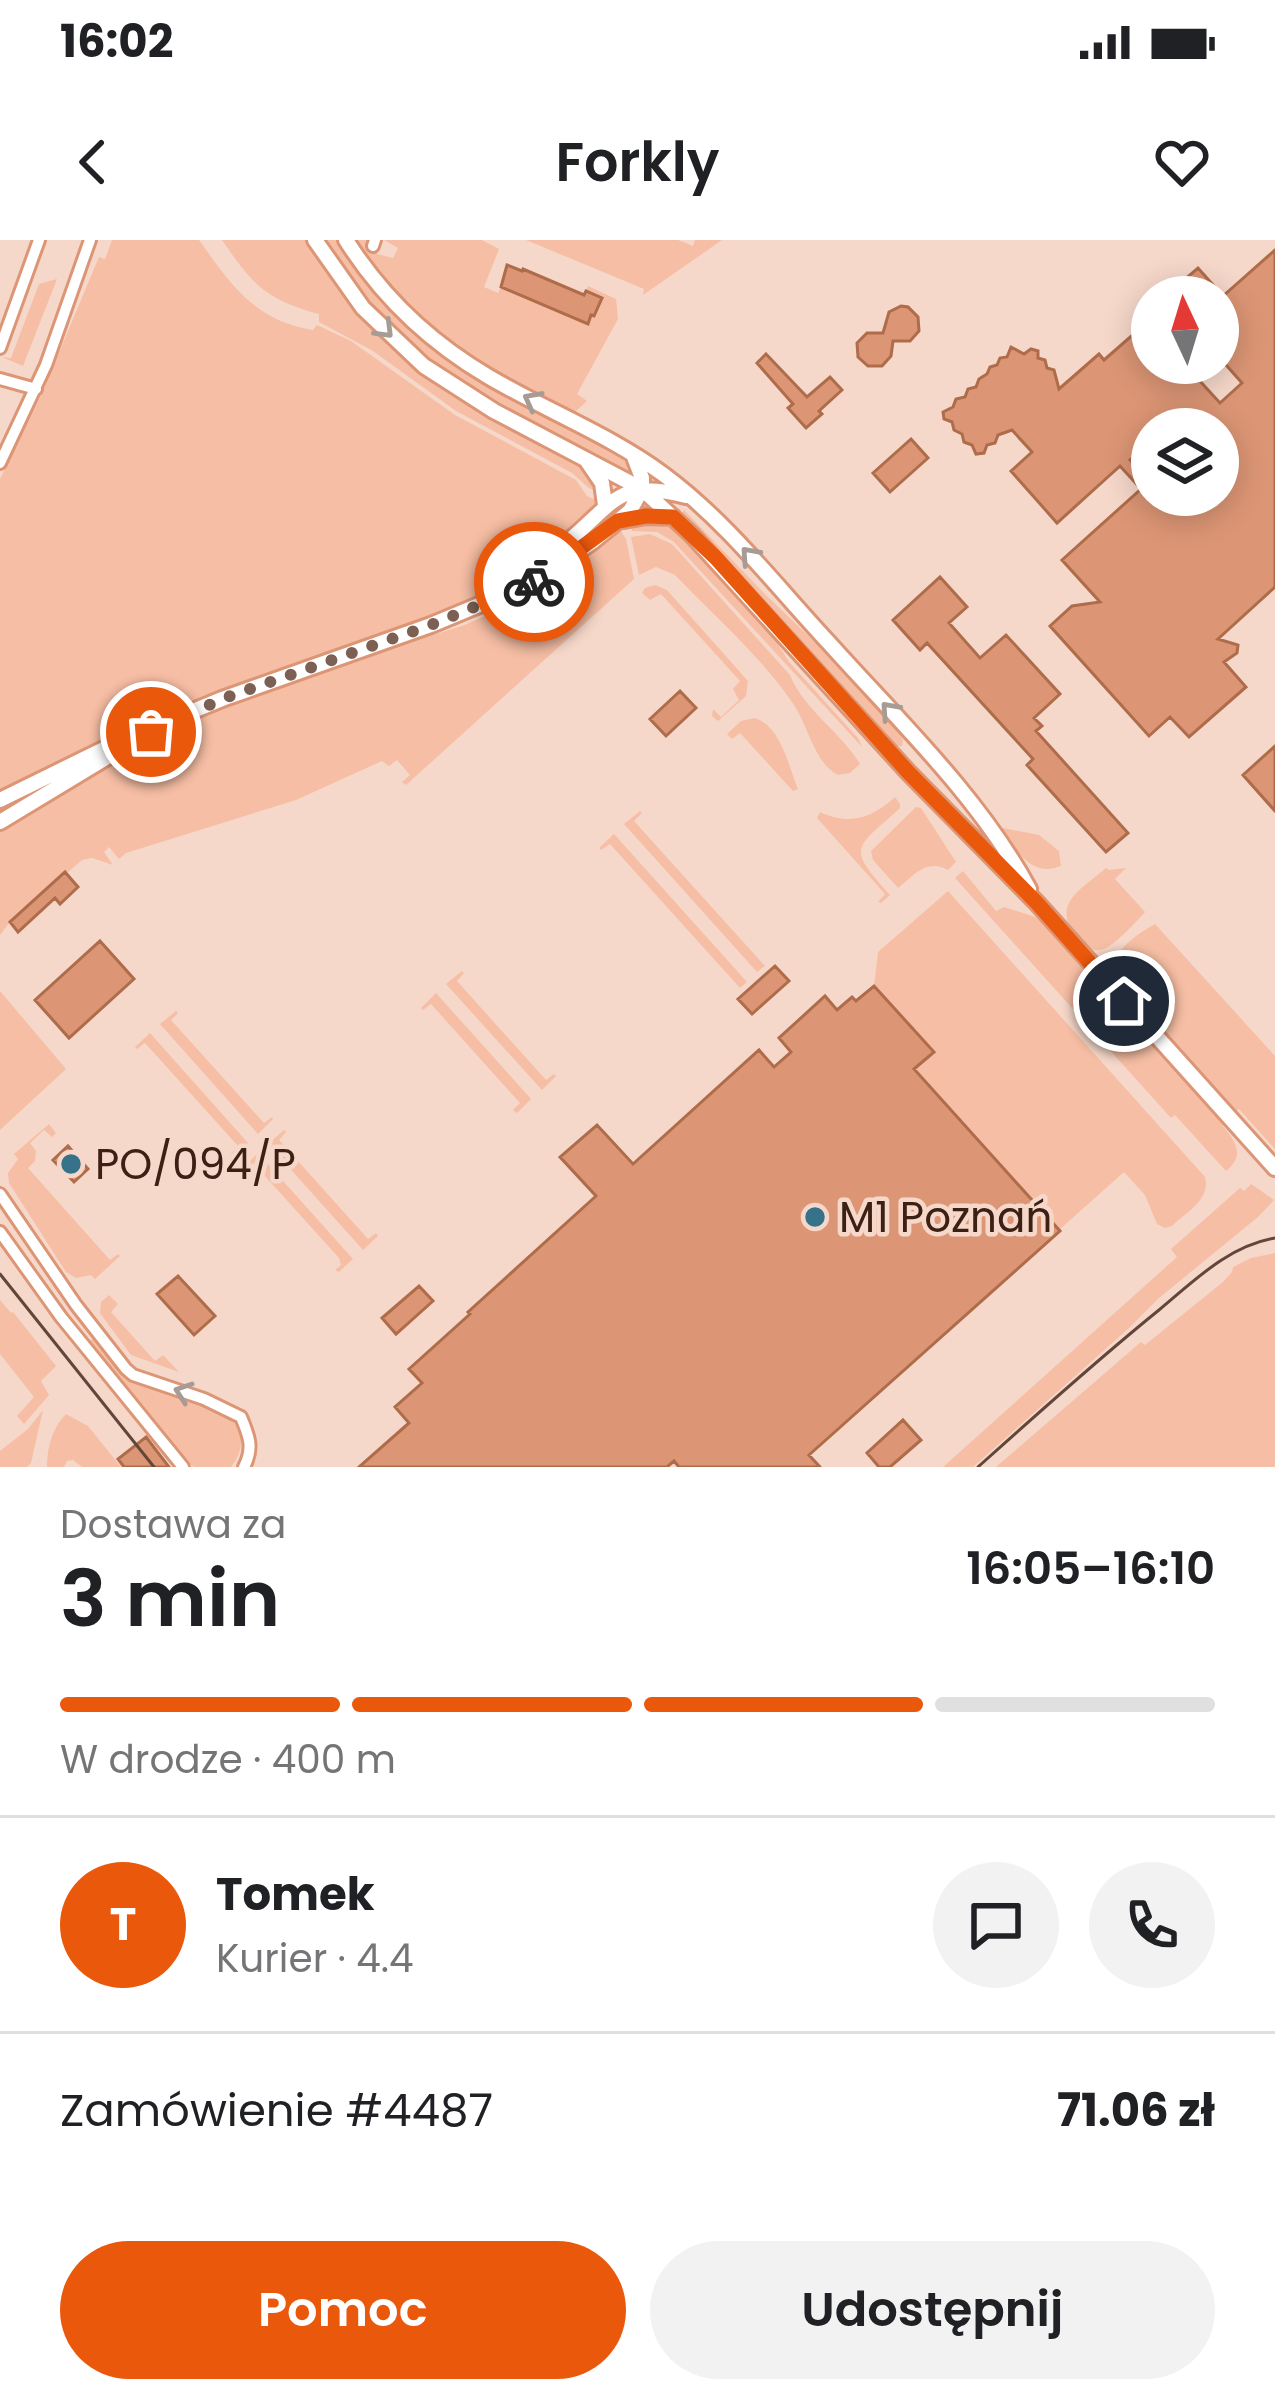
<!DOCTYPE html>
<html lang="pl">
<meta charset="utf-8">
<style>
:root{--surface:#fff;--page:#f2f2f2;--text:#202124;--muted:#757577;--line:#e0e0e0;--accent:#ea580c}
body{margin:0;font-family:Poppins,sans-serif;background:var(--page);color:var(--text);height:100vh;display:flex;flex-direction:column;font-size:45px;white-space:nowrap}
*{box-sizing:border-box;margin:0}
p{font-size:39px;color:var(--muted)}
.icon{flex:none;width:66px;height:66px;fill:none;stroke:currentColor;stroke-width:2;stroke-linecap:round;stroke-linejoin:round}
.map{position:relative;height:1227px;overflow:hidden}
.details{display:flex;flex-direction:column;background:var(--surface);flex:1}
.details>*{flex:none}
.needle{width:78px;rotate:356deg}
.fabs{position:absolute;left:1131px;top:36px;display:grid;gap:24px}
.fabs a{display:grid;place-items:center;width:108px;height:108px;border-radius:50%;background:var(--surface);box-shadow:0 6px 30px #0003;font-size:60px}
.pin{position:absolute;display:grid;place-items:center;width:102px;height:102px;color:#fff;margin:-51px;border:6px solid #fff;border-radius:50%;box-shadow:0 3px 12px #0007}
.courier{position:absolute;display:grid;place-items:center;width:120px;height:120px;margin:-60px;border:9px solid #ea580c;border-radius:50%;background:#fff;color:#222;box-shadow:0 3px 15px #0007}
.head em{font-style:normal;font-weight:600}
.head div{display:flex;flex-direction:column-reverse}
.head{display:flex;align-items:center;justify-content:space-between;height:204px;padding:0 60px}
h1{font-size:78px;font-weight:600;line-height:90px}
.bar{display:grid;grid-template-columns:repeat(4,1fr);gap:18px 12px;align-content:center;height:144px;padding:0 60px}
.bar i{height:15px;border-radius:9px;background:var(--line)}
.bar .active{background:var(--accent)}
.bar p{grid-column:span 4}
.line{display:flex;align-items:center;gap:30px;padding:0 60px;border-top:3px solid var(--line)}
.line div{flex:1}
.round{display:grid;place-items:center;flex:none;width:126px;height:126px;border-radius:63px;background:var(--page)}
.button{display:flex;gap:24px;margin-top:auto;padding:24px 60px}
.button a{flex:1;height:138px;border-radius:72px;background:var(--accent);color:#fff;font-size:48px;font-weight:600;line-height:138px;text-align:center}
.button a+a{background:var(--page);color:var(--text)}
.status{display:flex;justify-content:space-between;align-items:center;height:84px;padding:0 60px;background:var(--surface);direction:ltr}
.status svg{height:33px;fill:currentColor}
header{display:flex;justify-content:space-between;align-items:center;height:156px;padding:0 60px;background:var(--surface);font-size:54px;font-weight:600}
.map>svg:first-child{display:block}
</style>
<div class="status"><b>16:02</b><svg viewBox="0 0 49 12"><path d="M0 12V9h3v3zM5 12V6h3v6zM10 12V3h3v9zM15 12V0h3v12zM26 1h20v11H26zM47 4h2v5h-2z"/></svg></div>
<header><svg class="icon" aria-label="back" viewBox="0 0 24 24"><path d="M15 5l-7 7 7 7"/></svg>Forkly<svg class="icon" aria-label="heart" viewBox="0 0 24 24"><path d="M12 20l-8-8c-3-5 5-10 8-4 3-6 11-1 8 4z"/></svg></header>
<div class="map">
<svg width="1275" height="1227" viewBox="0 0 1275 1227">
<rect width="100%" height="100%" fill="#f6d8ca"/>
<path fill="#f6bea4" d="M112 0H199C231 45 255 81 313 90L317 85 351 101 455 175 576 240 587 256 598 261C589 278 574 289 560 301 460 386 313 416 192 463 126 488 63 520 0 552V239L40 158 99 17 105 19Z
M222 0H306C381 123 460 162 584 225L589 229 599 252 589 248 572 233 456 171 373 111 319 82V74C265 59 253 45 222 0Z
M324 0H337C409 112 502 153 616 212L626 223 629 233C604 223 579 207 555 194 454 142 386 99 324 0Z
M355 0H367L377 14 393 18 398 8 384 0H482L499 9 484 47 498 53 501 47 587 83 591 75H595L602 58 586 51 588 46 616 59 618 79 577 154 587 161 574 173C477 122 420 92 355 0Z
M526 0H678L693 6 695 0H722L643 55 644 49Z
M57 39 23 126 2 117 11 118 39 44Z
M684 270 766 355 827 414 898 491 903 500 902 506H894L717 309 681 274Z
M641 283 669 287 684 297 768 388 789 422 858 498 862 507 674 302 657 292 632 291 631 285Z
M620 290 626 299 634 339 406 545 402 542 410 535 397 520 389 526 382 521 296 560 126 613 119 619 109 607 104 612 113 625 92 618 82 620 10 682 0 695V588L119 515 187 481 358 418 462 386 501 369 549 341Z
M650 294 672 304 790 435C804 470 841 492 860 524L850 533 838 535C815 524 808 486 794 465 762 417 715 377 675 335L656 327 639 335 631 297Z
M655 345 667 350 748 441 746 456 718 481 712 476 713 469 721 477 739 460 733 449 740 441 661 354 650 360 642 353 645 348Z
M755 478C781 487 788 525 798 549L793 551 740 493 732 499 727 494 741 481Z
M895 557 900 564V568C854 610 846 606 890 655L881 663 878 662 885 654 817 578 820 572C849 586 872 578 895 557Z
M916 567 921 568 956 622 948 630C927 618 914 635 898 648L873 620 871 611Z
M640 571 642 573 634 581 765 726 757 732 624 584Z
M1003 588 1039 595 1059 611 1061 626C1032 638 1018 612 1001 591Z
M614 594 747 742 740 748 610 604 601 610 599 608Z
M1106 628 1109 630 1126 628 1115 639 1145 672C1137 681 1112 709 1100 710 1083 713 1057 681 1070 661 1078 648 1095 638 1106 628Z
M963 631 996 671 1004 667 1035 677 1052 691 1224 882 1222 885C1235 901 1246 915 1226 931L1175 875 1171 878 955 638Z
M948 651 1205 937C1211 959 1187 972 1172 986L1165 988 1157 984 1145 955 1124 932 1059 990 914 829 933 811 874 746 878 712Z
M1155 684 1275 816V909L1239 869 1235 872 1112 734C1111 712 1137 694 1155 684Z
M462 731 464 733 457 741 546 840 554 834 556 836 542 850 446 744Z
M0 751 66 829 0 890Z
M436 753 531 859 517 873 513 870 520 863 431 764 423 770 421 768Z
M176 771 178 773 171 780 264 883 272 877 273 879 258 894 160 784Z
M150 793 248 903 234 916 231 914 238 906 145 803 137 809 135 807Z
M49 884 56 893 52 897 44 890 30 903 36 911 35 921 28 928 110 1020 118 1014 120 1016 95 1039 91 1035 76 1038 66 1032 9 943 8 933 18 919 14 914Z
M284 890 286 892 279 900 368 999 376 993 378 996 363 1010 268 904Z
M258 913 353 1019 339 1032 335 1030 341 1025 339 1018 253 923 245 929 243 928Z
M1251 944 1274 960 1258 977 1159 1058 1129 1088 973 1227H943L1177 1017 1171 1009 1240 948 1244 951Z
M1275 1013V1227H996L1141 1102 1145 1105 1223 1042 1232 1032 1233 1027 1251 1018Z
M109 1055 118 1064 111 1072 155 1121 163 1115 179 1132 131 1115 100 1073 101 1062Z
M0 1060 11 1073 13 1072 56 1126 41 1141 49 1155 24 1184 17 1176 34 1157 0 1114Z
M93 1098 127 1138 224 1173C245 1187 246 1208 231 1227H194L188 1223 90 1101Z
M43 1170 31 1223 27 1227H0V1211L28 1189Z
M66 1174 88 1186 121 1227H82L73 1220 67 1221 64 1227H47C47 1208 52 1188 66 1174Z"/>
<path fill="#dc9675" stroke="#ae6c4b" stroke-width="3" fill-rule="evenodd" d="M1275 10V347L1218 399 1238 405 1237 413 1224 422 1246 447 1189 497 1170 477 1149 496 1050 386 1072 366 1100 362 1062 320 1141 249 1120 226 1057 283 1011 231 1032 212 1012 190 998 195 995 203 987 205 984 213 976 214 972 205 964 202 962 194 954 190 952 182 944 179 943 172 953 167 956 159 965 157 968 149 976 147 979 139 987 134 990 127 997 125 1000 118 1007 117 1011 107 1024 114 1031 109 1038 111V118L1045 120 1047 128 1054 130 1059 149 1099 114 1104 120 1152 78V123H1198L1207 133 1199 140 1220 163 1242 143 1218 116V61L1223 57H1164L1198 28 1223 56ZM1152 189H1218V255H1152V239L1149 241 1130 220 1152 201Z
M507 25 522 31 523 29 584 55 586 51 602 58 594 76 591 75 588 84 501 47Z
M901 66 908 67 918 77 919 91 910 101H893L891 116 882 126H868L858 117 857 103 867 93H883L889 72Z
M766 114 807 157 830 137 842 150 819 171 822 174 806 188 788 168 793 164 757 123Z
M911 199 928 218 890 252 873 233Z
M940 337 967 367 949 383 980 418 1006 395 1060 454 1034 478 1042 486 1036 491 1128 593 1106 612 1027 525 1033 519 927 403 920 410 893 380Z
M680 451 696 468 666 496 650 479Z
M1275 506V571L1243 535Z
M65 632 78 647 60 664 55 658 18 692 10 682Z
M100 701 134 739 69 798 35 760Z
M775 726 789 741 752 774 738 759Z
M874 746 934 812 914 829 1060 991 809 1215 820 1227H679L674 1221 667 1227H359L409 1183 395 1167 422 1143 409 1129 470 1074 468 1072 596 956 560 917 597 885 633 924 759 810 774 827 791 812 779 798 825 756 837 770 852 757 856 761Z
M68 906 88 929 74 942 53 920Z
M178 1036 215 1076 194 1095 157 1054Z
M419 1046 433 1061 396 1094 382 1078Z
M903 1180 921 1200 890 1227H879L867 1213Z
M146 1197 169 1227H124L118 1219Z"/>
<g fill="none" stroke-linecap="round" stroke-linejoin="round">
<g stroke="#dc9675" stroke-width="16">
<path id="minor" d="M373 6 375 0
M0 108 39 0
M0 139 36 149
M0 223 46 125 90 0
M0 954 76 1065 126 1129 133 1135 204 1159 241 1177C249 1196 254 1208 244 1227
M0 992 61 1077 183 1227"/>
</g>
<g stroke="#dc9675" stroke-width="20">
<path id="tertiary" d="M315 0 363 68 424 126 494 171 642 249 692 295 908 532 1037 663 1275 928
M346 0C382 57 431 103 489 137 547 171 610 195 664 235 726 281 776 346 829 403 899 481 979 557 1029 649
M587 221 602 243 605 265
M624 280 646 276 673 277
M503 348C527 332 551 317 572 298 617 259 621 239 686 256
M0 560 118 502 222 459 431 385 532 343 592 302 630 271 642 249V238L634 217
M0 582 114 513"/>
</g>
<use href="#minor" stroke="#fff" stroke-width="10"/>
<use href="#tertiary" stroke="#fff" stroke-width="14"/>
<path stroke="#624639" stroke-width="3" d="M0 1034 154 1227
M978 1227C1037 1174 1097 1120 1159 1070 1194 1041 1228 1006 1275 998"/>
</g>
<defs><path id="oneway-chevron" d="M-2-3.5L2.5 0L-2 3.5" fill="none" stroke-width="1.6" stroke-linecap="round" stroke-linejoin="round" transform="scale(3)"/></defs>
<g stroke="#a79b95">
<use href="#oneway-chevron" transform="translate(385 90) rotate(45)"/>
<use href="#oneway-chevron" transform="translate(532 160) rotate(-152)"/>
<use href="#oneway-chevron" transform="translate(749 315) rotate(-132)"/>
<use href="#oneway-chevron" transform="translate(889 470) rotate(-132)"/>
<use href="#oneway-chevron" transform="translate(183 1152) rotate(-161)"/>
</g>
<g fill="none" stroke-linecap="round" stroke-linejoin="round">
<path stroke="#7c6053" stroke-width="12" stroke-dasharray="0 21.6" d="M151 492 222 459 431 385 534 342"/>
<path stroke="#ea580c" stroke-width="15" d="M534 342 618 281 646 276 673 277 716 318 908 532 1037 663 1124 761"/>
</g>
<g fill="#36728a" stroke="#f6d8ca" stroke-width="4.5">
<circle cx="71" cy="924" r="12"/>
<circle cx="815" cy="977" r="12"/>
</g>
<g text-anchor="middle" stroke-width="9" stroke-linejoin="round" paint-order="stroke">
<g font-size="42" fill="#3b2013" stroke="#f6d8ca" text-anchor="start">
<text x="95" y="939">PO/094/P</text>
<text x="839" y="992">M1 Poznań</text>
</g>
</g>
</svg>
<div class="fabs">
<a><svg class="needle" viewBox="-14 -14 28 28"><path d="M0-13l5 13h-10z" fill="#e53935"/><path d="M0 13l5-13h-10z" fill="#757577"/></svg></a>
<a><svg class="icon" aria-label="layers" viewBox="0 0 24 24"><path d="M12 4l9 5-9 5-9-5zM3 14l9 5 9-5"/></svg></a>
</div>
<div class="pin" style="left:151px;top:492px;background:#ea580c"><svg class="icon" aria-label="bag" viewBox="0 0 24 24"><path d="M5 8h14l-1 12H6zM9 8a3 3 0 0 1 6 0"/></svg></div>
<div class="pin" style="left:1124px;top:761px;background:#1f2937"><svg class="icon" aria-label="home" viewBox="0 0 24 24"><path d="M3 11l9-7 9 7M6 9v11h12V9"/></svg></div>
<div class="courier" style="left:534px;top:342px"><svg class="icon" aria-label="bike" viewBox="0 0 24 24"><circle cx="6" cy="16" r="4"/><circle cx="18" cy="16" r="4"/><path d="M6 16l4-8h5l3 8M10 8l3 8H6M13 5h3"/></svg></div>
</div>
<section class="details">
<div class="head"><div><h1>3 min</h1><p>Dostawa za</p></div><em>16:05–16:10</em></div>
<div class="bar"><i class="active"></i><i class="active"></i><i class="active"></i><i></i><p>W drodze · 400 m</p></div>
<div class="line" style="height:216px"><b class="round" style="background:var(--accent);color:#fff">T</b><div><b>Tomek</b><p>Kurier · 4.4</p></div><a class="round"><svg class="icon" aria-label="chat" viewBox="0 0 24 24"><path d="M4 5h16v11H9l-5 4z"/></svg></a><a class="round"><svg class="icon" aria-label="phone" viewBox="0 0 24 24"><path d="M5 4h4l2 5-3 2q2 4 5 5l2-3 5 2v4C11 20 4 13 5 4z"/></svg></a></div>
<div class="line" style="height:156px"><div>Zamówienie #4487</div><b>71.06 zł</b></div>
<div class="button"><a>Pomoc</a><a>Udostępnij</a></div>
</section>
